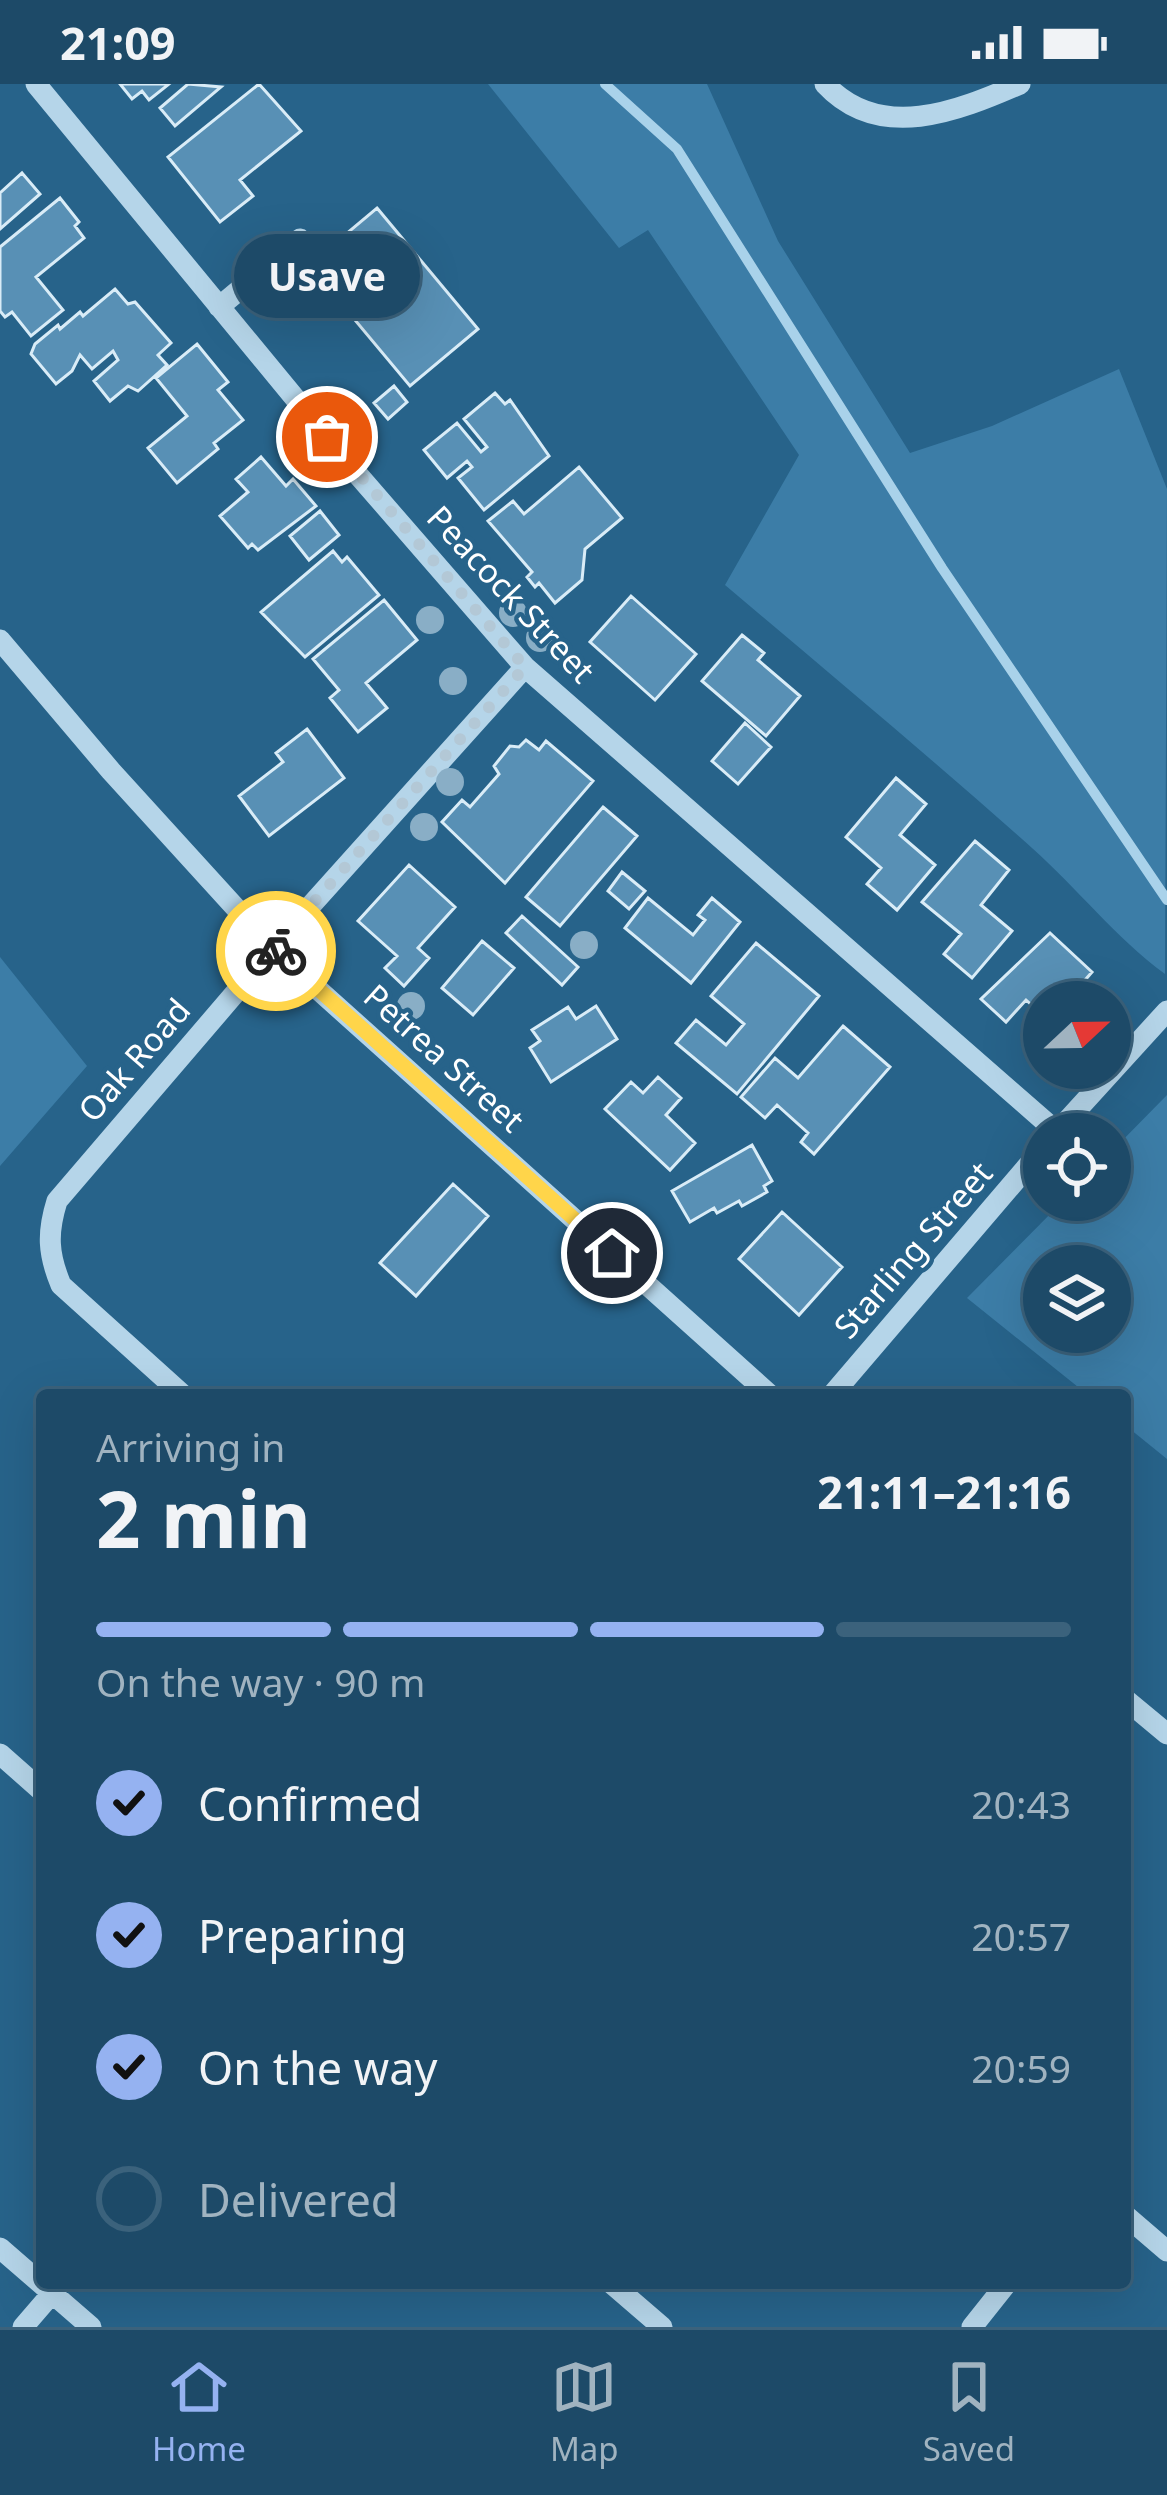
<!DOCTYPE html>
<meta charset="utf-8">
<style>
:root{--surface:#1d4a68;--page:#25516e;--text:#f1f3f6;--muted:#a0b3c0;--line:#3b627c;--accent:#95b2f1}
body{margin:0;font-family:"Noto Sans",sans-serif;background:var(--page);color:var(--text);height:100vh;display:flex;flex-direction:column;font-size:45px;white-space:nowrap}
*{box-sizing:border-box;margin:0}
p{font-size:39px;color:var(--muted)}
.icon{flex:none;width:66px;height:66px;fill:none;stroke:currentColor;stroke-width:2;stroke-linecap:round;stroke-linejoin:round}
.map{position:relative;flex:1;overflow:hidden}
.side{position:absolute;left:36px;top:1305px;width:1095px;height:900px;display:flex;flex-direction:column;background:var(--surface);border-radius:12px;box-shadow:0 12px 48px #0002,0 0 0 3px var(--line)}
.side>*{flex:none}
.needle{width:78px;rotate:68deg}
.buttons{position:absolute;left:1023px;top:897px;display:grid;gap:24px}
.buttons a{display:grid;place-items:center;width:108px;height:108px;border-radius:50%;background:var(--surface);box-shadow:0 12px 48px #0002,0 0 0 3px var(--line);font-size:60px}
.pin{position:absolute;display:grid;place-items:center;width:102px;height:102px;color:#fff;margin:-51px;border:6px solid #fff;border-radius:50%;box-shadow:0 3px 12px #0007}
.courier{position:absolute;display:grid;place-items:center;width:120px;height:120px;margin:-60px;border:9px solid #ffd54a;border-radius:50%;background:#fff;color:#222;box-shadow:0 3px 15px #0007}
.bubble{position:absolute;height:84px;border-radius:42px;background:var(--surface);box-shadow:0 12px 48px #0002,0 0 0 3px var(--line);font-size:39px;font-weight:700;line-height:84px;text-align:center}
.head em{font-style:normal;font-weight:700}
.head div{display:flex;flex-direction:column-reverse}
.head{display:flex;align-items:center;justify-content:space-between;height:204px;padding:0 60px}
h1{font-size:78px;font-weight:700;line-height:90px}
.bar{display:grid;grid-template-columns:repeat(4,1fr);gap:18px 12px;align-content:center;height:144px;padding:0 60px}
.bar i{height:15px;border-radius:9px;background:var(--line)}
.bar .current{background:var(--accent)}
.bar p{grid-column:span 4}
ol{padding:0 60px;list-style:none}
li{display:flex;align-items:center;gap:36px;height:132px}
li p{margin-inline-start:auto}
li .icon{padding:12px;border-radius:50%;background:var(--accent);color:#111;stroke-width:4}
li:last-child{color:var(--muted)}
li i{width:66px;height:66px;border:6px solid var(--line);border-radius:50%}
.status{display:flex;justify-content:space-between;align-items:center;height:84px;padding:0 60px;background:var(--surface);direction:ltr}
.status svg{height:33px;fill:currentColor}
.dock{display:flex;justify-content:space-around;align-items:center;height:168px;border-top:3px solid var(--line);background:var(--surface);font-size:33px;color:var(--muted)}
.dock a{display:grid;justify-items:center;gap:6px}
.dock .current{color:var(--accent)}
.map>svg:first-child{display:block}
</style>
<div class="status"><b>21:09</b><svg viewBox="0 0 49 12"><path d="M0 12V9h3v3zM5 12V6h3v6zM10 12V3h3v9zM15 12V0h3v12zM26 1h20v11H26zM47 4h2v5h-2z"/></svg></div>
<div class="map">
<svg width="1167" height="2243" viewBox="0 0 1167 2243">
<rect width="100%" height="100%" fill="#27638a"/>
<path fill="#3c7da7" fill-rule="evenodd" d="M488 0H707L778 157 910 369 992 342 1119 285 1167 405 1165 890C1115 853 1078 805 1032 764 931 674 828 588 725 501L799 371 648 146 619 164Z
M0 873 87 982 0 1082Z
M1167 1011V1375L1125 1341V1311H1088L967 1214 1064 1116H1110V1069ZM1110 1182V1248H1044V1182Z"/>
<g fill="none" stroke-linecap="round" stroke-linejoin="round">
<path stroke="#a9d2ea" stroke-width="10" d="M605 0 677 65 942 484 1167 816"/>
</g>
<path fill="#5890b5" stroke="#d9ecf7" stroke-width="3" d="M120 0H169L149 16 142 7 132 15Z
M188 0 221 3 175 42 160 24Z
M259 0 301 47 240 96 253 112 220 138 168 73Z
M22 89 40 110 0 145V109Z
M60 114 79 138 75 142 84 154 36 193 63 226 31 252 12 228 5 233 0 227V163Z
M377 124 478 245 410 302 309 181Z
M115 205 128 220 135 218 171 259 158 271 167 281 138 307 128 302 110 317 94 297 118 276 113 267 92 285 80 271 72 287 56 300 31 270 35 260 58 241 60 245 80 228 83 232Z
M197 260 228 298 218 306 243 336 214 359 218 365 177 399 148 364 187 332 156 294Z
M394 302 407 318 388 335 374 319Z
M495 309 505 320 510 316 549 372 484 426 458 394 472 383 467 377 447 394 424 366 457 339 481 368 487 363 464 335Z
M261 373 286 402 293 395 316 422 258 466 252 460 248 464 220 432 248 408 236 395Z
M579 383 622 434 585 465 582 496 555 519 539 499 535 503 527 493 532 488 488 437 513 417 524 430Z
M320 427 339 451 309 476 290 452Z
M333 467 342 478 347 473 379 511 305 573 261 528Z
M631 512 696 570 655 616 590 558Z
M384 516 417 556 366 599 387 624 358 648 330 614 339 606 313 575Z
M742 551 764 569 758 576 800 612 766 652 702 597Z
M745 639 771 663 738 700 712 677Z
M307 645 344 694 269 752 239 712 283 678 276 669Z
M526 656 539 666 546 657 593 697 505 799 442 738 462 716 470 723 499 690 494 682 510 662 519 663Z
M896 694 926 720 900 751 935 781 897 826 867 800 881 784 846 753Z
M603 723 637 752 560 842 526 813Z
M975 757 1009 786 981 821 1012 847 972 894 944 870 961 850 922 818Z
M409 781 455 823 418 864 429 874 404 902 385 884 397 872 358 837Z
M622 788 645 807 629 825 608 807Z
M648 814 693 851 705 836 698 831 712 814 740 838 691 899 625 844Z
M522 832 578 883 562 901 506 849Z
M1050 849 1092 888 1079 903 1090 913 1086 918 1043 916 1035 924 1026 916 1006 938 981 915Z
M482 857 514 884 473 931 442 904Z
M756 859 819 912 737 1010 676 959 696 936 726 961 744 940 711 912Z
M596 922 617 955 551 998 530 964 540 957 532 946 568 923 576 935Z
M843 942 890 983 814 1070 801 1058 808 1049 777 1021 765 1034 741 1013 775 974 798 994Z
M658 993 681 1014 666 1031 695 1059 670 1086 605 1025 631 998 643 1009Z
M752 1061 772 1097 764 1102 767 1108 742 1122 739 1117 717 1129 714 1124 690 1138 672 1107Z
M453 1100 488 1132 416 1212 380 1179Z
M782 1128 842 1183 799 1231 739 1175Z"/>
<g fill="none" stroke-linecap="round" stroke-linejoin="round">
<path stroke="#b5d5e9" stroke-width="21" d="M36 0 359 392 525 583 1057 1048
M825 0C880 59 958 27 1020 0
M219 223 300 155
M0 556 111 687 274 866 770 1311
M1055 1050 1167 927
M183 1311 61 1201C48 1170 47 1149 57 1117L296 838 525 583
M832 1311 1044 1063
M1125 1615 1167 1650
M0 1670 42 1707
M1125 2131 1167 2167
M0 2164 91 2243
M611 2199 662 2243
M23 2243 61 2199
M972 2243 1007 2199"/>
</g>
<g fill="#89aec6">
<circle cx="513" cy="529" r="14"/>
<circle cx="430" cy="536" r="14"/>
<circle cx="540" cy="554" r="14"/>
<circle cx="453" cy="597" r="14"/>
<circle cx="450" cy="698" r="14"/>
<circle cx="424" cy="743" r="14"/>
<circle cx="584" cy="861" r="14"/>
<circle cx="411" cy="922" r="14"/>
</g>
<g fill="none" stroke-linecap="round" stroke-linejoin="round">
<path stroke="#b3c8d6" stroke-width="12" stroke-dasharray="0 21.6" d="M276 867 296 838 525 583 327 353"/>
<path stroke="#ffd54a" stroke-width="15" d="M276 867 612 1169"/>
</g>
<g text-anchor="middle" stroke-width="9" stroke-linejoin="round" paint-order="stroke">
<g font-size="33" fill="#fff" stroke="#27638a">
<text transform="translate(511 510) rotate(47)" y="12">Peacock Street</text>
<text transform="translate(444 974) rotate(42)" y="12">Petrea Street</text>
<text transform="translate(134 976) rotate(-49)" y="12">Oak Road</text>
<text transform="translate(913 1166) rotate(-49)" y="12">Starling Street</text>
</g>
</g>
</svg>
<div class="buttons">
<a><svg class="needle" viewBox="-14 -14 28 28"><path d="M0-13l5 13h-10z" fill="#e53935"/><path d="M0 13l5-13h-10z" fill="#a0b3c0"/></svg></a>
<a><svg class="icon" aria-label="locate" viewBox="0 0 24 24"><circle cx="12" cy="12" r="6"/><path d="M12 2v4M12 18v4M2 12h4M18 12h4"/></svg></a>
<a><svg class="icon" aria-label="layers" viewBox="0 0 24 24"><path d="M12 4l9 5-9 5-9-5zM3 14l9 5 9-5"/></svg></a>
</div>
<div class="pin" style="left:327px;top:353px;background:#ea580c"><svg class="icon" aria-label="bag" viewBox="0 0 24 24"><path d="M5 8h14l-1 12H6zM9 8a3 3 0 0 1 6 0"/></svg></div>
<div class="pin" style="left:612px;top:1169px;background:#1f2937"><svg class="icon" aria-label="home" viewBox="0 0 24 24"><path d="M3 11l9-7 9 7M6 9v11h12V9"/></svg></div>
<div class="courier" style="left:276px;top:867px"><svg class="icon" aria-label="bike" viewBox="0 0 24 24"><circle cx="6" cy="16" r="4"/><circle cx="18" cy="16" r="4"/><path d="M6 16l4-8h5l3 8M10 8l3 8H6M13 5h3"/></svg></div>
<div class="bubble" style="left:234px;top:150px;width:186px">Usave</div>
<section class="side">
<div class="head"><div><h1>2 min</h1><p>Arriving in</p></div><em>21:11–21:16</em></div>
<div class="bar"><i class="current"></i><i class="current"></i><i class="current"></i><i></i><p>On the way · 90 m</p></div>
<ol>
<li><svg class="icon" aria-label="check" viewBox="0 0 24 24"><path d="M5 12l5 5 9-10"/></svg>Confirmed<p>20:43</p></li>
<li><svg class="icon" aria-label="check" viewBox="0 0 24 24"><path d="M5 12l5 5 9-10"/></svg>Preparing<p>20:57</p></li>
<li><svg class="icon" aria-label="check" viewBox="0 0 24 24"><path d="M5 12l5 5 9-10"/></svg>On the way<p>20:59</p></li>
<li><i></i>Delivered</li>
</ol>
</section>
</div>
<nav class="dock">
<a class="current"><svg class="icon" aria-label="home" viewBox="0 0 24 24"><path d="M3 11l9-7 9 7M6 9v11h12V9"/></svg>Home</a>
<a><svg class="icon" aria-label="map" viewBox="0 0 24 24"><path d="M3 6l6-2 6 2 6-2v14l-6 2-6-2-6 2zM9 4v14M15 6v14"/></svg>Map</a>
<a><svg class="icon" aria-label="saved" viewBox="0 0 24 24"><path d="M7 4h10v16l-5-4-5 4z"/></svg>Saved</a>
</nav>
